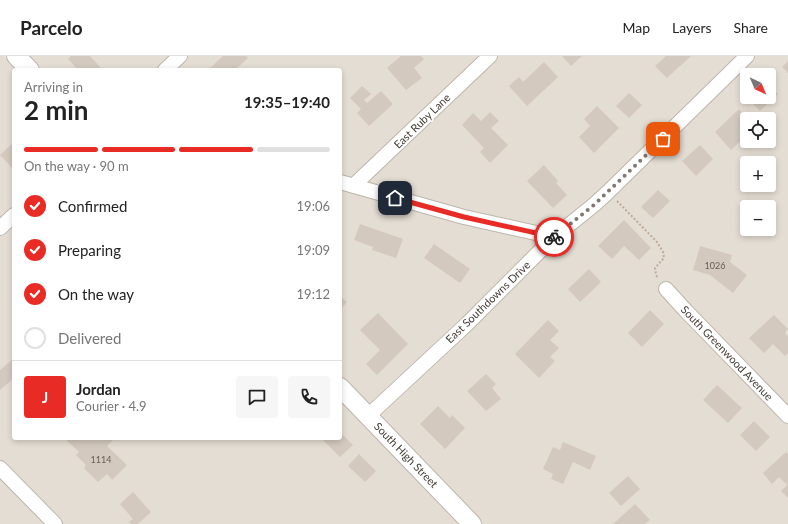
<!DOCTYPE html>
<meta charset="utf-8">
<style>
:root{--surface:#fff;--page:#f6f6f6;--text:#222;--muted:#767676;--line:#e0e0e0;--accent:#e82b24}
body{margin:0;font-family:Lato,sans-serif;background:var(--page);color:var(--text);height:100vh;display:flex;flex-direction:column;font-size:15px;white-space:nowrap}
*{box-sizing:border-box;margin:0}
p{font-size:13px;color:var(--muted)}
.icon{flex:none;width:22px;height:22px;fill:none;stroke:currentColor;stroke-width:2;stroke-linecap:round;stroke-linejoin:round}
.map{position:relative;flex:1;overflow:hidden}
.panel{position:absolute;left:12px;top:12px;width:330px;height:372px;display:flex;flex-direction:column;background:var(--surface);border-radius:4px;box-shadow:0 2px 6px #0003}
.panel>*{flex:none}
.needle{width:26px;rotate:136deg}
.fabs{position:absolute;left:740px;top:12px;display:grid;gap:8px}
.fabs a{display:grid;place-items:center;width:36px;height:36px;border-radius:4px;background:var(--surface);box-shadow:0 2px 6px #0003;font-size:20px}
.pin{position:absolute;display:grid;place-items:center;width:34px;height:34px;color:#fff;margin:-17px;border-radius:8px;box-shadow:0 2px 6px #0006}
.courier{position:absolute;display:grid;place-items:center;width:40px;height:40px;margin:-20px;border:3px solid #e82b24;border-radius:50%;background:#fff;color:#222;box-shadow:0 1px 5px #0007}
.summary em{font-style:normal;font-weight:700}
.summary div{display:flex;flex-direction:column-reverse}
.summary{display:flex;align-items:center;justify-content:space-between;height:68px;padding:0 12px}
h1{font-size:26px;font-weight:700;line-height:30px}
.bar{display:grid;grid-template-columns:repeat(4,1fr);gap:6px 4px;align-content:center;height:48px;padding:0 12px}
.bar i{height:5px;border-radius:3px;background:var(--line)}
.bar .selected{background:var(--accent)}
.bar p{grid-column:span 4}
.line{display:flex;align-items:center;gap:10px;padding:0 12px;border-top:1px solid var(--line)}
.line div{flex:1}
.round{display:grid;place-items:center;flex:none;width:42px;height:42px;border-radius:4px;background:var(--page)}
ol{padding:0 12px;list-style:none}
li{display:flex;align-items:center;gap:12px;height:44px}
li p{margin-inline-start:auto}
li .icon{padding:4px;border-radius:50%;background:var(--accent);color:#fff;stroke-width:4}
li:last-child{color:var(--muted)}
li i{width:22px;height:22px;border:2px solid var(--line);border-radius:50%}
header{display:flex;align-items:center;gap:24px;box-sizing:border-box;height:56px;padding:0 20px;background:var(--surface);border-bottom:1px solid var(--line)}
header strong{font-size:19px}
nav{display:flex;gap:22px;margin-inline-start:auto;font-size:14px}
.map>svg:first-child{display:block}
</style>
<header>
<strong>Parcelo</strong>
<nav><a>Map</a><a>Layers</a><a>Share</a></nav>
</header>
<div class="map">
<svg width="788" height="468" viewBox="0 0 788 468">
<rect width="100%" height="100%" fill="#f1ece4"/>
<path fill="#e4ddd3" fill-rule="evenodd" d="M0 0H4L17 14H14V382H340V339L470 468H0Z
M19 0H788V468H478L340 327V14H33ZM747 19H769V41H747ZM747 63H769V85H747ZM747 107H769V129H747ZM747 151H769V173H747Z"/>
<path fill="#d4c9be" d="M71 0H90L101 12 99 14H78L68 3Z
M223 0H246L248 2 235 14H208Z
M401 0H421L424 3 414 12 422 22 406 34 387 12Z
M562 0H582L571 10Z
M666 0H691L667 22 655 10Z
M788 5V17L782 11Z
M544 6 558 21 527 50 509 30 519 21 523 26Z
M769 29 778 38 760 55 748 43 750 41H769Z
M362 30 371 38 364 44 367 47 381 35 393 48 369 70 357 57 361 53 350 42Z
M629 37 642 49 629 62 616 50Z
M597 50 619 72 594 97 579 81 590 70 584 63Z
M739 53 748 63H747V70L745 72 747 74V79L731 94 715 76Z
M490 56 499 65 491 72 508 89 490 107 480 96 484 92 462 69 473 57 481 65Z
M14 86V114L0 99Z
M700 89 713 103 696 120 682 105Z
M544 109 558 125 556 127 567 139 553 152 527 125Z
M658 134 670 145 653 162 641 151Z
M624 164 651 192 639 204 624 190 612 203 598 190Z
M360 168 403 183 396 202 372 194 373 191 354 184Z
M434 188 470 213 460 227 424 202Z
M700 190 732 199 730 206 747 219 733 237 710 219 693 214Z
M589 213 601 226 580 246 568 233Z
M340 240 347 246 340 254Z
M650 254 664 268 642 291 628 277Z
M378 257 408 288 377 319 366 308 380 294 360 274Z
M774 259 788 273 785 277 788 280V297L785 300 773 288 764 297 749 282Z
M548 264 559 275 550 284 559 292 550 301 555 305 539 322 515 298Z
M14 302V322L0 334V314Z
M486 318 496 328 492 332 501 343 486 355 467 335Z
M717 329 742 352 728 367 703 344Z
M438 350 450 362 452 359 465 372 445 393 420 368Z
M754 365 770 381 756 395 740 379Z
M340 376 353 389 340 401 321 382H340Z
M64 382H115L107 390 127 409 112 424 107 418 98 426 84 412 86 409 76 399 79 396Z
M563 386 596 400 590 414 573 406 563 428 551 423 553 418 543 413 553 391 560 394Z
M786 396 788 398V442L781 435 787 429 779 421 772 428 763 417Z
M359 398 376 415 365 426 348 410Z
M628 420 640 433 621 450 609 437Z
M133 436 151 456 138 468H131L129 466 133 463 120 448Z
M635 448 650 464 645 468H613Z"/>
<g fill="none" stroke-linecap="round" stroke-linejoin="round">
<g stroke="#beb5ab" stroke-width="16">
<path id="minor" d="M165 14 180 0
M340 126 464 161 554 181
M353 130 490 0
M0 172 14 159
M666 233 686 255 788 360
M368 360 467 268 554 181 595 148 608 136 747 0
M0 412 55 468"/>
</g>
<g stroke="#beb5ab" stroke-width="20">
<path id="tertiary" d="M16 0 30 14
M340 331 472 468"/>
</g>
<path stroke="#bcac9a" stroke-width="2" stroke-dasharray="2 2" stroke-linecap="butt" d="M617 145 657 186 663 196 664 202 655 212 656 219 658 222"/>
<use href="#minor" stroke="#fff" stroke-width="14"/>
<use href="#tertiary" stroke="#fff" stroke-width="18"/>
</g>
<g fill="none" stroke-linecap="round" stroke-linejoin="round">
<path stroke="#7f7972" stroke-width="4" stroke-dasharray="0 7.2" d="M554 181 595 148 663 83"/>
<path stroke="#e82b24" stroke-width="5" d="M395 142 464 161 554 181"/>
</g>
<g text-anchor="middle" stroke-width="3.5" stroke-linejoin="round" paint-order="stroke">
<g font-size="9" fill="#665e57">
<text x="715" y="213">1026</text>
<text x="101" y="407">1114</text>
</g>
<g font-size="11" fill="#423b35" stroke="#fff">
<text transform="translate(422 65) rotate(-44)" y="4">East Ruby Lane</text>
<text transform="translate(488 246) rotate(-44)" y="4">East Southdowns Drive</text>
<text transform="translate(727 297) rotate(46)" y="4">South Greenwood Avenue</text>
<text transform="translate(406 399) rotate(46)" y="4">South High Street</text>
</g>
</g>
</svg>
<div class="fabs">
<a><svg class="needle" viewBox="-14 -14 28 28"><path d="M0-13l5 13h-10z" fill="#e53935"/><path d="M0 13l5-13h-10z" fill="#767676"/></svg></a>
<a><svg class="icon" aria-label="locate" viewBox="0 0 24 24"><circle cx="12" cy="12" r="6"/><path d="M12 2v4M12 18v4M2 12h4M18 12h4"/></svg></a>
<a>+</a>
<a>−</a>
</div>
<div class="pin" style="left:663px;top:83px;background:#ea580c"><svg class="icon" aria-label="bag" viewBox="0 0 24 24"><path d="M5 8h14l-1 12H6zM9 8a3 3 0 0 1 6 0"/></svg></div>
<div class="pin" style="left:395px;top:142px;background:#1f2937"><svg class="icon" aria-label="home" viewBox="0 0 24 24"><path d="M3 11l9-7 9 7M6 9v11h12V9"/></svg></div>
<div class="courier" style="left:554px;top:181px"><svg class="icon" aria-label="bike" viewBox="0 0 24 24"><circle cx="6" cy="16" r="4"/><circle cx="18" cy="16" r="4"/><path d="M6 16l4-8h5l3 8M10 8l3 8H6M13 5h3"/></svg></div>
<section class="panel">
<div class="summary"><div><h1>2 min</h1><p>Arriving in</p></div><em>19:35–19:40</em></div>
<div class="bar"><i class="selected"></i><i class="selected"></i><i class="selected"></i><i></i><p>On the way · 90 m</p></div>
<ol>
<li><svg class="icon" aria-label="check" viewBox="0 0 24 24"><path d="M5 12l5 5 9-10"/></svg>Confirmed<p>19:06</p></li>
<li><svg class="icon" aria-label="check" viewBox="0 0 24 24"><path d="M5 12l5 5 9-10"/></svg>Preparing<p>19:09</p></li>
<li><svg class="icon" aria-label="check" viewBox="0 0 24 24"><path d="M5 12l5 5 9-10"/></svg>On the way<p>19:12</p></li>
<li><i></i>Delivered</li>
</ol>
<div class="line" style="height:72px"><b class="round" style="background:var(--accent);color:#fff">J</b><div><b>Jordan</b><p>Courier · 4.9</p></div><a class="round"><svg class="icon" aria-label="chat" viewBox="0 0 24 24"><path d="M4 5h16v11H9l-5 4z"/></svg></a><a class="round"><svg class="icon" aria-label="phone" viewBox="0 0 24 24"><path d="M5 4h4l2 5-3 2q2 4 5 5l2-3 5 2v4C11 20 4 13 5 4z"/></svg></a></div>
</section>
</div>
